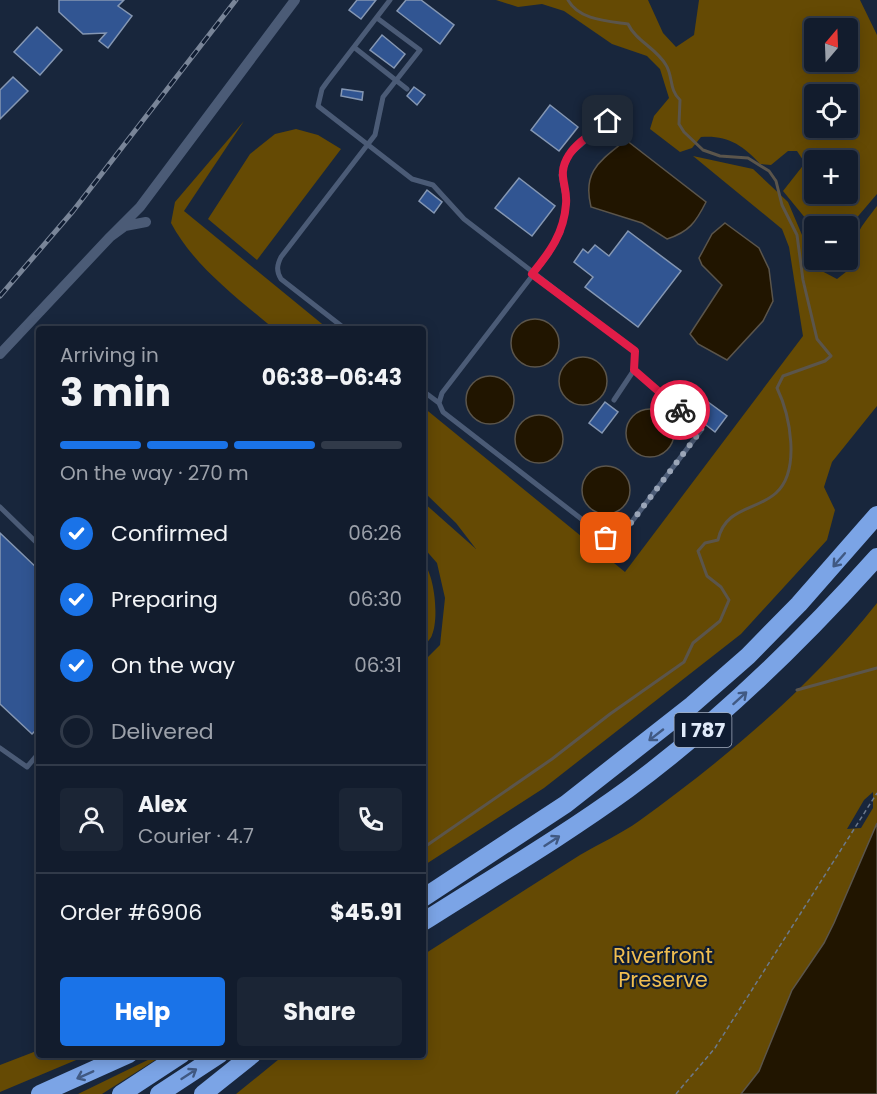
<!DOCTYPE html>
<meta charset="utf-8">
<style>
:root{--surface:#121c2d;--page:#1b2535;--text:#f1f3f6;--muted:#9ca1aa;--line:#313a49;--accent:#1a73e8}
body{margin:0;font-family:Poppins,sans-serif;background:var(--page);color:var(--text);height:100vh;display:flex;flex-direction:column;font-size:22px;white-space:nowrap}
*{box-sizing:border-box;margin:0}
p{font-size:20px;color:var(--muted)}
.icon{flex:none;width:33px;height:33px;fill:none;stroke:currentColor;stroke-width:2;stroke-linecap:round;stroke-linejoin:round}
.map{position:relative;flex:1;overflow:hidden}
.panel{position:absolute;left:36px;top:326px;width:390px;height:732px;display:flex;flex-direction:column;background:var(--surface);border-radius:6px;box-shadow:0 3px 15px #0003,0 0 0 2px var(--line)}
.panel>*{flex:none}
.needle{width:39px;rotate:19deg}
.controls{position:absolute;left:804px;top:18px;display:grid;gap:12px}
.controls a{display:grid;place-items:center;width:54px;height:54px;border-radius:6px;background:var(--surface);box-shadow:0 3px 15px #0003,0 0 0 2px var(--line);font-size:30px}
.pin{position:absolute;display:grid;place-items:center;width:51px;height:51px;color:#fff;margin:-26px;border-radius:12px;box-shadow:0 3px 9px #0006}
.courier{position:absolute;display:grid;place-items:center;width:60px;height:60px;margin:-30px;border:4px solid #e11d48;border-radius:50%;background:#fff;color:#222;box-shadow:0 2px 8px #0007}
.headline em{font-style:normal;font-weight:700}
.headline div{display:flex;flex-direction:column-reverse}
.headline{display:flex;align-items:center;justify-content:space-between;height:102px;padding:0 24px}
h1{font-size:39px;font-weight:700;line-height:45px}
.bar{display:grid;grid-template-columns:repeat(4,1fr);gap:9px 6px;align-content:center;height:72px;padding:0 24px}
.bar i{height:8px;border-radius:4px;background:var(--line)}
.bar .selected{background:var(--accent)}
.bar p{grid-column:span 4}
.line{display:flex;align-items:center;gap:15px;padding:0 24px;border-top:2px solid var(--line)}
.line div{flex:1}
.round{display:grid;place-items:center;flex:none;width:63px;height:63px;border-radius:6px;background:var(--page)}
ol{padding:0 24px;list-style:none}
li{display:flex;align-items:center;gap:18px;height:66px}
li p{margin-inline-start:auto}
li .icon{padding:6px;border-radius:50%;background:var(--accent);color:#fff;stroke-width:4}
li:last-child{color:var(--muted)}
li i{width:33px;height:33px;border:3px solid var(--line);border-radius:50%}
.primary-button{display:flex;gap:12px;margin-top:auto;padding:12px 24px}
.primary-button a{flex:1;height:69px;border-radius:6px;background:var(--accent);color:#fff;font-size:24px;font-weight:700;line-height:69px;text-align:center}
.primary-button a+a{background:var(--page);color:var(--text)}
.map>svg:first-child{display:block}
</style>
<div class="map">
<svg width="877" height="1094" viewBox="0 0 877 1094">
<rect width="100%" height="100%" fill="#18263c"/>
<path fill="#654a04" fill-rule="evenodd" d="M496 0H648L663 33 676 47 694 35 699 0H860L877 35V194L848 228 814 226V252L808 241 806 219 783 191 805 163 797 151H788L771 165 760 164C743 145 727 135 701 137L692 148 680 152 650 129 654 116 669 98 660 69 647 56 612 44 564 11 542 4 518 7ZM814 28H848V62H814ZM814 94H848V128H814ZM814 160H848V194H814Z
M244 121 184 211 327 328H273C236 297 194 266 171 223L175 202Z
M296 129 318 135 341 149 257 260 208 219 250 154 275 134Z
M693 156 753 169 788 202 816 268 837 279 856 264C853 233 859 230 877 206V406L832 462 824 487 835 510 827 540 741 634 544 788 423 866V662L440 645 445 598 437 563 423 547V502L476 549 456 523 423 491V407L625 572 803 336 789 247 782 229Z
M423 562C435 575 439 619 432 635 431 639 426 643 423 646Z
M877 603V823L834 923 824 943 792 990 759 1071 741 1094H236L284 1055 423 1054V955C475 922 528 888 580 855 600 843 621 834 639 821 726 758 810 688 877 603ZM873 792V808L861 828 847 829 864 800Z
M39 1050V1054L88 1055 0 1092V1065Z
M158 1055H163L102 1094H78Z"/>
<path fill="#211500" stroke="#5b554b" stroke-width="1.5" d="M626 140 706 202C696 222 689 232 667 239L642 223 591 207C582 171 600 161 626 140Z
M725 223 759 248 769 269 773 301 763 321 727 360 698 344 690 334 722 285 702 265 699 258 712 234Z
M511 343a24 24 0 1 1 48 0a24 24 0 1 1-48 0Z
M559 381a24 24 0 1 1 48 0a24 24 0 1 1-48 0Z
M466 400a24 24 0 1 1 48 0a24 24 0 1 1-48 0Z
M626 433a24 24 0 1 1 48 0a24 24 0 1 1-48 0Z
M515 439a24 24 0 1 1 48 0a24 24 0 1 1-48 0Z
M582 490a24 24 0 1 1 48 0a24 24 0 1 1-48 0Z
M877 823V1094H741L759 1071 792 990 824 943 834 923Z"/>
<g fill="none" stroke-linecap="round" stroke-linejoin="round">
<path stroke="#5b554b" stroke-width="3" d="M797 690 877 668
M423 848 552 759 610 714 684 662 693 643 720 621 729 600 721 587 707 576 698 551 705 543 718 540C725 507 756 511 776 493 801 470 790 415 777 388L783 376 825 361 831 356 817 339 803 280 797 235 782 205 776 181 769 171 748 158 720 156 703 150 684 132 679 124 680 100C669 90 673 76 666 65 656 48 636 41 628 24 607 21 579 20 568 0"/>
</g>
<path fill="#315592" stroke="#8597b3" stroke-width="1.5" d="M59 0H124L118 6 132 16 108 48 99 41 106 33 83 34 59 12Z
M357 0H376L361 19 349 10Z
M406 0H421L454 25 440 44 397 11Z
M37 27 62 50 40 75 14 52Z
M382 35 405 54 394 68 370 50Z
M13 77 28 91 0 119V90Z
M414 87 425 95 417 105 407 96Z
M342 89 363 92 362 100 341 96Z
M550 105 578 127 559 151 531 130Z
M519 178 555 206 532 236 495 208Z
M427 190 442 202 434 213 419 201Z
M628 231 681 271 638 327 585 287 593 277 574 262 583 249 588 253 595 245 609 256Z
M704 399 727 416 715 432 692 414Z
M605 402 618 412 602 433 589 423Z
M0 533 39 570V727L32 734 0 704Z"/>
<g fill="none" stroke-linecap="round" stroke-linejoin="round">
<path stroke="#6c798c" stroke-width="1.5" stroke-dasharray="4.5 3" stroke-linecap="butt" d="M676 1094 715 1048 877 793"/>
<path stroke="#4b5b76" stroke-width="5" d="M390 0 327 82 322 89 318 106 412 179 433 185 464 219 635 351 634 370 702 429 621 536 616 539 606 538 443 412 439 403 442 393 549 254 561 232 566 202 561 175 570 154 608 121
M355 48 407 89
M344 328 281 279C276 271 277 265 281 257L375 135 383 97 420 50 377 18
M423 391 439 403
M614 400 634 370
M0 507 39 545
M0 748 27 767 39 753"/>
<path stroke="#4b5b76" stroke-width="10" d="M110 237 140 207 295 0
M0 354 110 237 125 226 146 222"/>
<path stroke="#7ba4e6" stroke-width="18" d="M423 898 566 804 692 705 748 656 799 604 877 515
M423 922C492 878 562 837 628 789 720 721 801 642 877 557
M40 1094 129 1054
M121 1094 182 1054
M159 1094 220 1054
M203 1094 253 1054"/>
<g stroke="#798598" stroke-width="5">
<path id="rail" d="M0 296 73 211 236 0"/>
</g>
<use href="#rail" stroke="#0f1c32" stroke-width="3" stroke-dasharray="9" stroke-linecap="butt"/>
</g>
<defs><path id="oneway-shaft" d="M-6 0H5M1.5-3L5.5 0L1.5 3" fill="none" stroke-width="1.6" stroke-linecap="round" stroke-linejoin="round" transform="scale(1.5)"/></defs>
<g stroke="#405983">
<use href="#oneway-shaft" transform="translate(839 560) rotate(131)"/>
<use href="#oneway-shaft" transform="translate(740 698) rotate(-42)"/>
<use href="#oneway-shaft" transform="translate(656 735) rotate(142)"/>
<use href="#oneway-shaft" transform="translate(552 841) rotate(-33)"/>
<use href="#oneway-shaft" transform="translate(189 1074) rotate(-33)"/>
<use href="#oneway-shaft" transform="translate(85 1075) rotate(156)"/>
</g>
<g fill="none" stroke-linecap="round" stroke-linejoin="round">
<path stroke="#9ba6b8" stroke-width="6" stroke-dasharray="0 10.8" d="M606 538 616 539 621 536 702 429 680 410"/>
<path stroke="#e11d48" stroke-width="8" d="M608 121C596 131 577 142 569 155 556 175 568 185 566 204 564 233 550 252 532 274L635 351 634 370 680 410"/>
</g>
<g text-anchor="middle" stroke-width="4.5" stroke-linejoin="round" paint-order="stroke">
<rect fill="#0f1c32" stroke="#a2adbe" stroke-width="1.5" x="674.5" y="713" width="57" height="34" rx="4.5"/>
<g font-size="20" font-weight="bold" fill="#e1ebfa">
<text x="703" y="737">I 787</text>
</g>
<g font-size="21" fill="#f0be50" stroke="#0f1c32">
<text x="663" y="963">Riverfront<tspan x="663" dy="24">Preserve</tspan></text>
</g>
</g>
</svg>
<div class="controls">
<a><svg class="needle" viewBox="-14 -14 28 28"><path d="M0-13l5 13h-10z" fill="#e53935"/><path d="M0 13l5-13h-10z" fill="#9ca1aa"/></svg></a>
<a><svg class="icon" aria-label="locate" viewBox="0 0 24 24"><circle cx="12" cy="12" r="6"/><path d="M12 2v4M12 18v4M2 12h4M18 12h4"/></svg></a>
<a>+</a>
<a>−</a>
</div>
<div class="pin" style="left:606px;top:538px;background:#ea580c"><svg class="icon" aria-label="bag" viewBox="0 0 24 24"><path d="M5 8h14l-1 12H6zM9 8a3 3 0 0 1 6 0"/></svg></div>
<div class="pin" style="left:608px;top:121px;background:#1f2937"><svg class="icon" aria-label="home" viewBox="0 0 24 24"><path d="M3 11l9-7 9 7M6 9v11h12V9"/></svg></div>
<div class="courier" style="left:680px;top:410px"><svg class="icon" aria-label="bike" viewBox="0 0 24 24"><circle cx="6" cy="16" r="4"/><circle cx="18" cy="16" r="4"/><path d="M6 16l4-8h5l3 8M10 8l3 8H6M13 5h3"/></svg></div>
<section class="panel">
<div class="headline"><div><h1>3 min</h1><p>Arriving in</p></div><em>06:38–06:43</em></div>
<div class="bar"><i class="selected"></i><i class="selected"></i><i class="selected"></i><i></i><p>On the way · 270 m</p></div>
<ol>
<li><svg class="icon" aria-label="check" viewBox="0 0 24 24"><path d="M5 12l5 5 9-10"/></svg>Confirmed<p>06:26</p></li>
<li><svg class="icon" aria-label="check" viewBox="0 0 24 24"><path d="M5 12l5 5 9-10"/></svg>Preparing<p>06:30</p></li>
<li><svg class="icon" aria-label="check" viewBox="0 0 24 24"><path d="M5 12l5 5 9-10"/></svg>On the way<p>06:31</p></li>
<li><i></i>Delivered</li>
</ol>
<div class="line" style="height:108px"><a class="round"><svg class="icon" aria-label="person" viewBox="0 0 24 24"><circle cx="12" cy="8" r="4"/><path d="M4 21q1-7 8-7t8 7"/></svg></a><div><b>Alex</b><p>Courier · 4.7</p></div><a class="round"><svg class="icon" aria-label="phone" viewBox="0 0 24 24"><path d="M5 4h4l2 5-3 2q2 4 5 5l2-3 5 2v4C11 20 4 13 5 4z"/></svg></a></div>
<div class="line" style="height:78px"><div>Order #6906</div><b>$45.91</b></div>
<div class="primary-button"><a>Help</a><a>Share</a></div>
</section>
</div>
